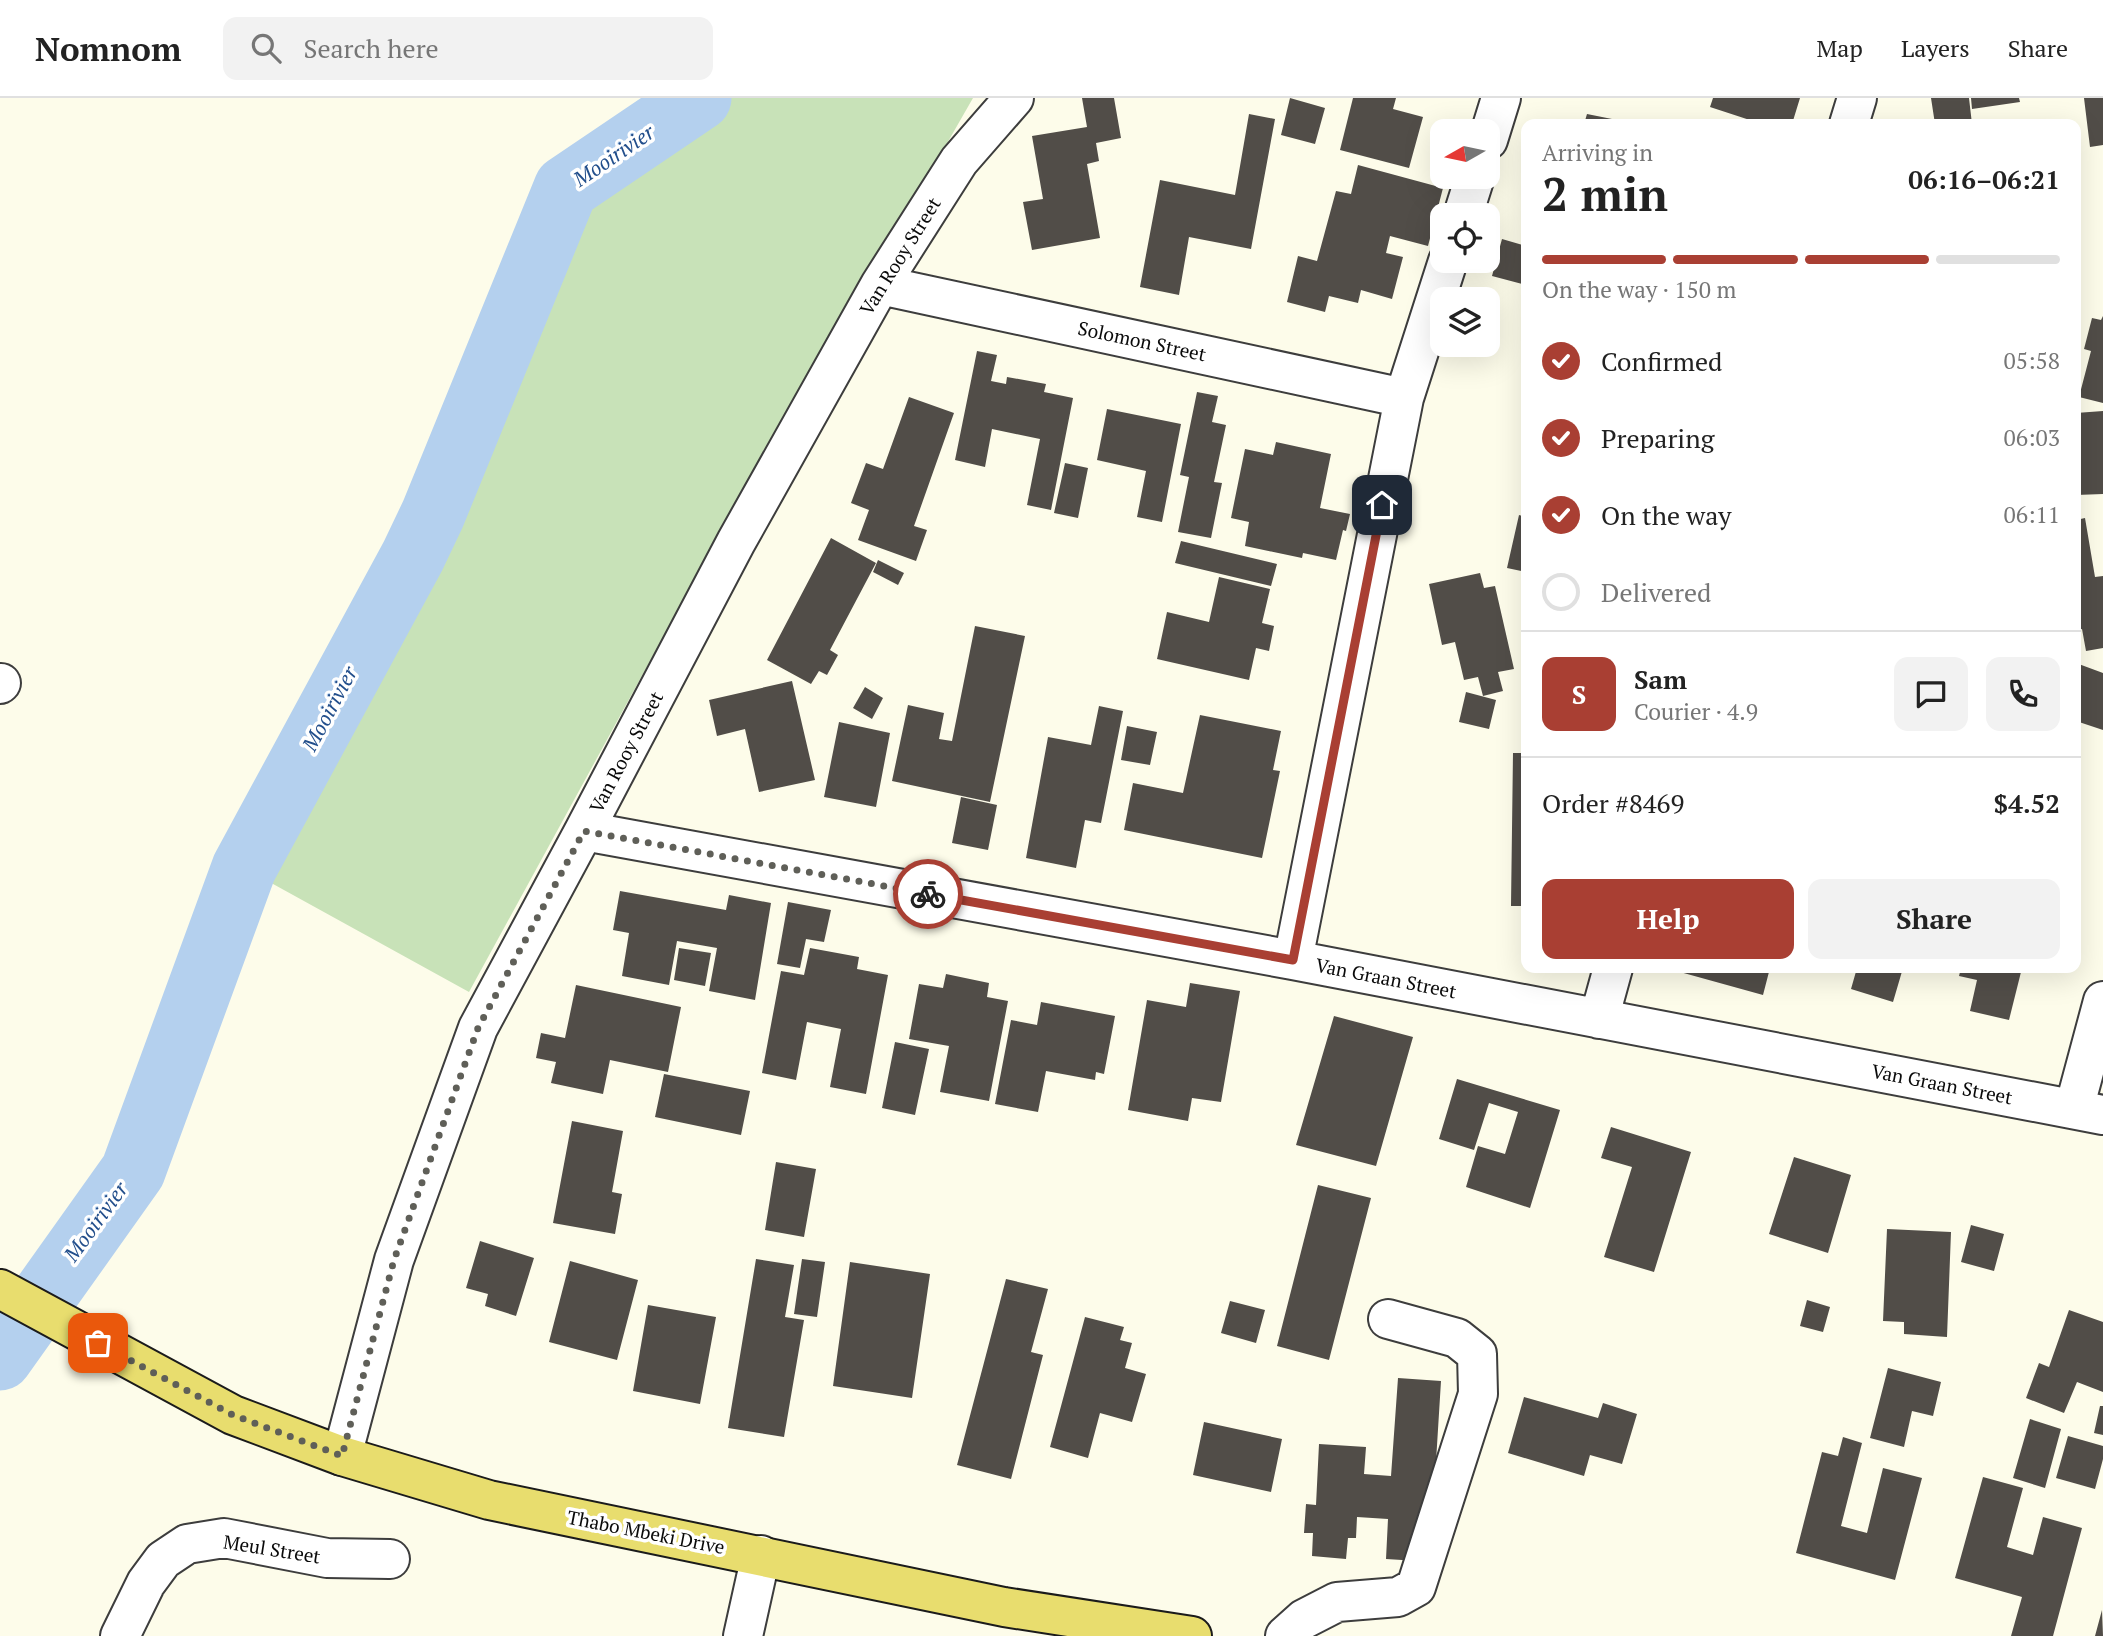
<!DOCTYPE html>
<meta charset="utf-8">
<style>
:root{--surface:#fff;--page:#f2f2f2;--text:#222;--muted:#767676;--line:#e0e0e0;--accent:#a93f33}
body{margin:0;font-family:"PT Serif",serif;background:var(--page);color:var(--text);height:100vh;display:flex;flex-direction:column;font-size:26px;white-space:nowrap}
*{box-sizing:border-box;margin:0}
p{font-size:23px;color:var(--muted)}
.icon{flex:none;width:38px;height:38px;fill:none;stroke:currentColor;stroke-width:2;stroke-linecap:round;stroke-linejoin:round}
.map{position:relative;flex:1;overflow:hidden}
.panel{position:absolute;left:1521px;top:21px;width:560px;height:854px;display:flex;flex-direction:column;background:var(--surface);border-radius:14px;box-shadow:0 7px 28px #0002}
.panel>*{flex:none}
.needle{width:46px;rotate:261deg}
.controls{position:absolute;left:1430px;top:21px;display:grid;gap:14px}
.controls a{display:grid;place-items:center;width:70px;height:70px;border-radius:14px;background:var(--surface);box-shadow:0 7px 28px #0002;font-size:35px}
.pin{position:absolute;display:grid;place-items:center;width:60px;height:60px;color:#fff;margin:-30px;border-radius:14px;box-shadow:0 4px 10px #0006}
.courier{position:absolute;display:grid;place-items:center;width:70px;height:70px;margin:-35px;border:5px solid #a93f33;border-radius:50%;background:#fff;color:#222;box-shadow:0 2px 9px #0007}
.overview em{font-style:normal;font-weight:800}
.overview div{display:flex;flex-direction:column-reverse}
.overview{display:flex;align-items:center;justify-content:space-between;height:119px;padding:0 21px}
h1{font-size:46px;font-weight:800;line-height:52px}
.bar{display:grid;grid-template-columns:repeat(4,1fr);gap:10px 7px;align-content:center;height:84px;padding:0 21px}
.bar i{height:9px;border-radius:5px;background:var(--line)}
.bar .on{background:var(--accent)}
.bar p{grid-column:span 4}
.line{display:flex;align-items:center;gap:18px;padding:0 21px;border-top:2px solid var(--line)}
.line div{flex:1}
.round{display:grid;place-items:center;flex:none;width:74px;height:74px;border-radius:14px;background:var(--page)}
ol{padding:0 21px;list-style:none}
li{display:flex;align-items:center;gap:21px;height:77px}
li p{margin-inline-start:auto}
li .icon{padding:7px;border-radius:50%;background:var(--accent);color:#fff;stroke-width:4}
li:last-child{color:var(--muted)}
li i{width:38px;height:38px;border:4px solid var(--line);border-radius:50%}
.action{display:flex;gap:14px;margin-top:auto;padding:14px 21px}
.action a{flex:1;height:80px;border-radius:14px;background:var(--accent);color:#fff;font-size:28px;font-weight:800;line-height:80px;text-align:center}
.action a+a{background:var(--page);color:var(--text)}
header{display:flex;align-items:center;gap:42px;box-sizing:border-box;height:98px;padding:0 35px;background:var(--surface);border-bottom:2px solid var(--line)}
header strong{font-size:33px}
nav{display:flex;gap:38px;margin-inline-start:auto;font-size:24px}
.search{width:490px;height:63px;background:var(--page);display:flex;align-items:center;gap:18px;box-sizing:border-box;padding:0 24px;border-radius:14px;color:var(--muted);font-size:26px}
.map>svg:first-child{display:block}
</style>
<header>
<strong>Nomnom</strong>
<div class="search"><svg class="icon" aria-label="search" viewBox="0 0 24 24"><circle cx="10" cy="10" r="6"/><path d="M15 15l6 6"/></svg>Search here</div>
<nav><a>Map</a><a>Layers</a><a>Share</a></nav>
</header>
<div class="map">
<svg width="2103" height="1538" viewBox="0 0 2103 1538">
<rect width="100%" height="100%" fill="#fdfcea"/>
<path fill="#c8e2b8" d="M699 0H973L644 574 469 894 244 770 413 458 433 416 566 90Z"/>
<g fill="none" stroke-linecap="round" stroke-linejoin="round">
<path stroke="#b4d0ee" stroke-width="65" d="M0 1260 133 1073 244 770 413 458 433 416 566 90 699 0"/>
</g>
<path fill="#514d48" d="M1082 0H1114L1121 40 1096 45 1099 63 1087 66 1100 140 1032 152 1023 104 1043 101 1032 38 1087 29Z
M1290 0 1325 10 1315 46 1281 37Z
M1353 0H1396L1393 11 1423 19 1409 70 1340 52Z
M1713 0H1800L1792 26H1762L1710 9Z
M1931 0H1969L1972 26H1935Z
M1971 0H2019L2020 4 1972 11Z
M2084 0H2103V47L2090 49Z
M1249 16 1275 21 1251 151 1189 139 1179 197 1140 189 1160 82 1235 97Z
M1587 16 1632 25 1631 26H1584Z
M1358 67 1443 90 1428 148 1390 138 1386 155 1403 159 1392 201 1361 192 1358 205 1329 198 1325 214 1287 204 1298 158 1317 163 1336 93 1351 96Z
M1502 141 1526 148V187L1492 178Z
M2103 218V305L2079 299 2091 253 2084 251 2092 220 2101 222Z
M977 253 997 257 991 283 1006 286 1007 279 1046 286 1044 294 1073 300 1051 412 1027 407 1040 341 992 331 985 369 955 362Z
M1197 294 1218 298 1212 324 1226 327 1214 384 1222 385 1211 440 1178 434 1189 379 1180 377Z
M909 299 954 315 914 428 927 432 916 463 858 442 869 412 851 405 866 365 883 371Z
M1107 311 1181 326 1162 424 1137 419 1146 373 1097 362Z
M2103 313V396L2076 397V315Z
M1276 344 1331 356 1320 410 1350 416 1346 433 1343 432 1336 462 1303 455 1302 460 1245 448 1249 424 1231 420 1245 351 1273 357Z
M1065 365 1088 370 1078 420 1054 415Z
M1519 417 1526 419V474L1507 470Z
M2085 420 2095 479 2103 478V550L2086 553 2082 531 2076 532V422Z
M831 440 876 465 830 552 838 557 827 577 819 573 811 586 767 562Z
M1181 443 1277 466 1271 488 1175 465Z
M878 462 904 475 898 487 873 474Z
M1480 475 1484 490 1495 488 1514 571 1498 574 1503 593 1483 598 1478 579 1464 582 1455 544 1442 547 1429 486Z
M1219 479 1270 491 1262 525 1274 528 1269 553 1256 550 1249 582 1157 561 1167 514 1209 524Z
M975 528 1025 538 990 704 892 683 908 607 944 615 939 641 952 643Z
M2076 565 2103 575V632L2076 623Z
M792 583 815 682 759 694 745 631 717 638 709 602Z
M865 589 883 600 872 621 853 610Z
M1466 594 1496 602 1489 631 1459 624Z
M1522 601H1526V808H1511L1513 655H1522Z
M1099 608 1123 613 1101 725 1085 722 1076 770 1026 760 1048 639 1091 647Z
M1200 617 1281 633 1273 672 1280 673 1262 760 1124 732 1133 685 1183 695Z
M839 624 890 635 876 709 824 699Z
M1127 628 1157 634 1150 667 1121 662Z
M961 699 997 707 988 752 952 745Z
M620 793 726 812 729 797 771 805 755 902 709 893 717 850 677 843 669 887 622 878 629 835 613 832Z
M788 804 831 812 824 844 806 841 800 870 777 866Z
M679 850 711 855 705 888 674 882Z
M810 850 859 859 857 871 888 877 866 996 830 989 841 931 807 924 796 982 762 975 781 873 804 877Z
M1682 870H1770L1763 897 1680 874Z
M1857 870H1903L1893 904 1851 891Z
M1961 870H2022L2009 922 1970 913 1977 882 1959 878Z
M946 876 989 885 987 899 1008 903 989 1003 940 994 949 948 909 941 919 886 943 890Z
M1190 885 1240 893 1221 1004 1192 1000 1188 1023 1128 1012 1147 902 1186 909Z
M576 887 681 909 668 974 610 962 603 996 551 985 556 964 536 960 541 935 565 940Z
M1041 904 1115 918 1104 976 1096 974 1095 982 1046 973 1038 1014 995 1006 1011 922 1037 927Z
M1334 918 1413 939 1376 1068 1296 1047Z
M895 944 929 951 915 1017 882 1010Z
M664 976 750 993 741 1037 655 1019Z
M1457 981 1560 1012 1530 1110 1466 1089 1478 1048 1505 1056 1518 1014 1489 1005 1474 1052 1439 1041Z
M572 1023 623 1033 612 1094 622 1096 615 1136 553 1125Z
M1611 1029 1691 1054 1654 1174 1604 1159 1632 1069 1601 1060Z
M1794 1059 1851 1077 1828 1155 1769 1136Z
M776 1064 816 1071 804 1139 765 1132Z
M1318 1087 1371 1100 1329 1262 1277 1248Z
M1971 1127 2004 1136 1994 1173 1961 1164Z
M1887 1131 1951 1134 1947 1239 1904 1236V1224L1883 1223Z
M480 1143 534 1160 516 1218 485 1208 488 1196 466 1190Z
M756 1161 794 1167 785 1219 804 1222 784 1339 728 1330Z
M802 1161 825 1164 817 1219 794 1216Z
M570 1163 638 1182 617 1262 549 1244Z
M850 1164 930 1176 912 1300 833 1288Z
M1006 1181 1048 1191 1031 1254 1043 1257 1011 1381 957 1367Z
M1807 1202 1830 1209 1823 1234 1800 1228Z
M1230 1203 1265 1212 1256 1245 1221 1235Z
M648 1207 716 1219 700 1306 633 1293Z
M2069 1212 2103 1224V1294L2077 1284 2064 1315 2026 1300 2039 1265 2049 1269Z
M1085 1219 1124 1229 1120 1242 1132 1245 1125 1270 1146 1276 1132 1324 1100 1315 1088 1360 1050 1349Z
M1888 1270 1941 1284 1933 1318 1912 1313 1904 1349 1870 1340Z
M1398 1280 1441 1283 1432 1428 1418 1463 1386 1461 1388 1421 1357 1419 1356 1440H1348L1346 1461 1312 1458 1313 1435H1304L1306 1406 1316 1407 1319 1346 1366 1349 1364 1376 1391 1378Z
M1524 1299 1598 1320 1603 1305 1637 1316 1622 1366 1590 1357 1584 1378 1508 1355Z
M2100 1308H2103V1337L2094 1335Z
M2030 1321 2061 1331 2045 1390 2013 1380Z
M1204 1324 1282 1341 1271 1394 1193 1377Z
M2068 1338 2103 1348V1361L2095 1391 2056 1380Z
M1843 1339 1862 1345 1841 1428 1867 1435 1883 1370 1922 1380 1895 1482 1796 1455 1822 1354 1838 1358Z
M1983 1379 2023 1390 2007 1449 2033 1457 2043 1419 2082 1430 2053 1538H2011L2022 1499 1955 1480Z
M2102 1512 2103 1538H2095Z"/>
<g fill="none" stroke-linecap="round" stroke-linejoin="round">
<g stroke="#3d3d3d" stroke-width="42">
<path id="minor" d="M1849 26 1857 0
M1488 42 1501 0
M1463 117 1475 79
M880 187 1404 300
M0 586 1 585
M584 733 1293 862 2103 1017
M1293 862 1404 300 1448 163
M1599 921 1613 870
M2074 1011 2103 903
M342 1358 394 1162 478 930 584 733 736 444 880 187 959 63 1014 0
M120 1538 146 1485 163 1462 187 1446 224 1440 327 1460 390 1461
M743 1538 761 1457
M1285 1538 1304 1521 1337 1504 1398 1499 1416 1489 1478 1296 1477 1256 1457 1240 1388 1221"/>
</g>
<g stroke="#1b1b1b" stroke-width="42">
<path id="major" d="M0 1191 233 1317 342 1358 489 1402 1004 1509 1192 1538"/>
</g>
<use href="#minor" stroke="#fff" stroke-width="38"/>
<use href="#major" stroke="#e8dd6e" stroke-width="38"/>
</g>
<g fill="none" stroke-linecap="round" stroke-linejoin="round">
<path stroke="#5f5f58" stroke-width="7" stroke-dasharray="0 12.6" d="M98 1245 233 1317 342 1358 394 1162 478 930 584 733 928 796"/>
<path stroke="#a93f33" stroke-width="9" d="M928 796 1293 862 1382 407"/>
</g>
<g text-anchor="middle" stroke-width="7" stroke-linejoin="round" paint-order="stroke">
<g font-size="19" fill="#0a0a0a" stroke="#fff">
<text transform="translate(900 158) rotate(-58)" y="7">Van Rooy Street</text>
<text transform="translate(1142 243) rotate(12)" y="7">Solomon Street</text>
<text transform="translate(626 654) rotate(-62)" y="7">Van Rooy Street</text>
<text transform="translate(1386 880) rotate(11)" y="7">Van Graan Street</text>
<text transform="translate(1942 986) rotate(11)" y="7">Van Graan Street</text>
<text transform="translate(646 1434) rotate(11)" y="7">Thabo Mbeki Drive</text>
<text transform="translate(272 1451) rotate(9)" y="7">Meul Street</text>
</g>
<g font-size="21" font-style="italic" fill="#234f8c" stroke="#fff">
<text transform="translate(614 58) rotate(-34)" y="7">Mooirivier</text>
<text transform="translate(330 611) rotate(-62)" y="7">Mooirivier</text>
<text transform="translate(96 1124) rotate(-54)" y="7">Mooirivier</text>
</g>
</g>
</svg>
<div class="controls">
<a><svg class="needle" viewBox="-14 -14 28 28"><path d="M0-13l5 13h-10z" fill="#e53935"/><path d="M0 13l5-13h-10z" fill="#767676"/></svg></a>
<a><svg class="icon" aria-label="locate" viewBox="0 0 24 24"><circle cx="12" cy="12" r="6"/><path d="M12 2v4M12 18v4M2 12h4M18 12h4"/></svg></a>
<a><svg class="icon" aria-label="layers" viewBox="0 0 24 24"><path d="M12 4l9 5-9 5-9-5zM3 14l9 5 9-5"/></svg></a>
</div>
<div class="pin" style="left:98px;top:1245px;background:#ea580c"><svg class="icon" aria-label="bag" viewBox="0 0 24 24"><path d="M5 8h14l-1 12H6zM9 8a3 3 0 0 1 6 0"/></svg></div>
<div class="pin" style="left:1382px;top:407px;background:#1f2937"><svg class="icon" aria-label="home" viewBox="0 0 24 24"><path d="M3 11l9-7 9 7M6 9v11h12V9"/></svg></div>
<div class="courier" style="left:928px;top:796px"><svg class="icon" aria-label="bike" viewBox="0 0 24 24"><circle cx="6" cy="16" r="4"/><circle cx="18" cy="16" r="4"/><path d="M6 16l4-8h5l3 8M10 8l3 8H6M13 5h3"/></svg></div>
<section class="panel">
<div class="overview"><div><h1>2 min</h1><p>Arriving in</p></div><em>06:16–06:21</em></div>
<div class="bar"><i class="on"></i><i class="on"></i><i class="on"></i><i></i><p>On the way · 150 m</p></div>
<ol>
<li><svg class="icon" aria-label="check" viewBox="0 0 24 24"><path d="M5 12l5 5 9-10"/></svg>Confirmed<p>05:58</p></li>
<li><svg class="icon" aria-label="check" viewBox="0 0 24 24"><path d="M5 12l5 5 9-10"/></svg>Preparing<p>06:03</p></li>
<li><svg class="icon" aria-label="check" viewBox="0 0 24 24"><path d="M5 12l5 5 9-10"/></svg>On the way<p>06:11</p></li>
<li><i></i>Delivered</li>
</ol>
<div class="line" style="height:126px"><b class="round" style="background:var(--accent);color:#fff">S</b><div><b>Sam</b><p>Courier · 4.9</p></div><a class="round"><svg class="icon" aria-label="chat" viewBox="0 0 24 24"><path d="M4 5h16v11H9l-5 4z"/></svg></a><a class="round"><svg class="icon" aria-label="phone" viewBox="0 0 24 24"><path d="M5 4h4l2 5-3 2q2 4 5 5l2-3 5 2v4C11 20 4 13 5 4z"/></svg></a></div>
<div class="line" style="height:91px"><div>Order #8469</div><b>$4.52</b></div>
<div class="action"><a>Help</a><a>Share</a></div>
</section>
</div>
